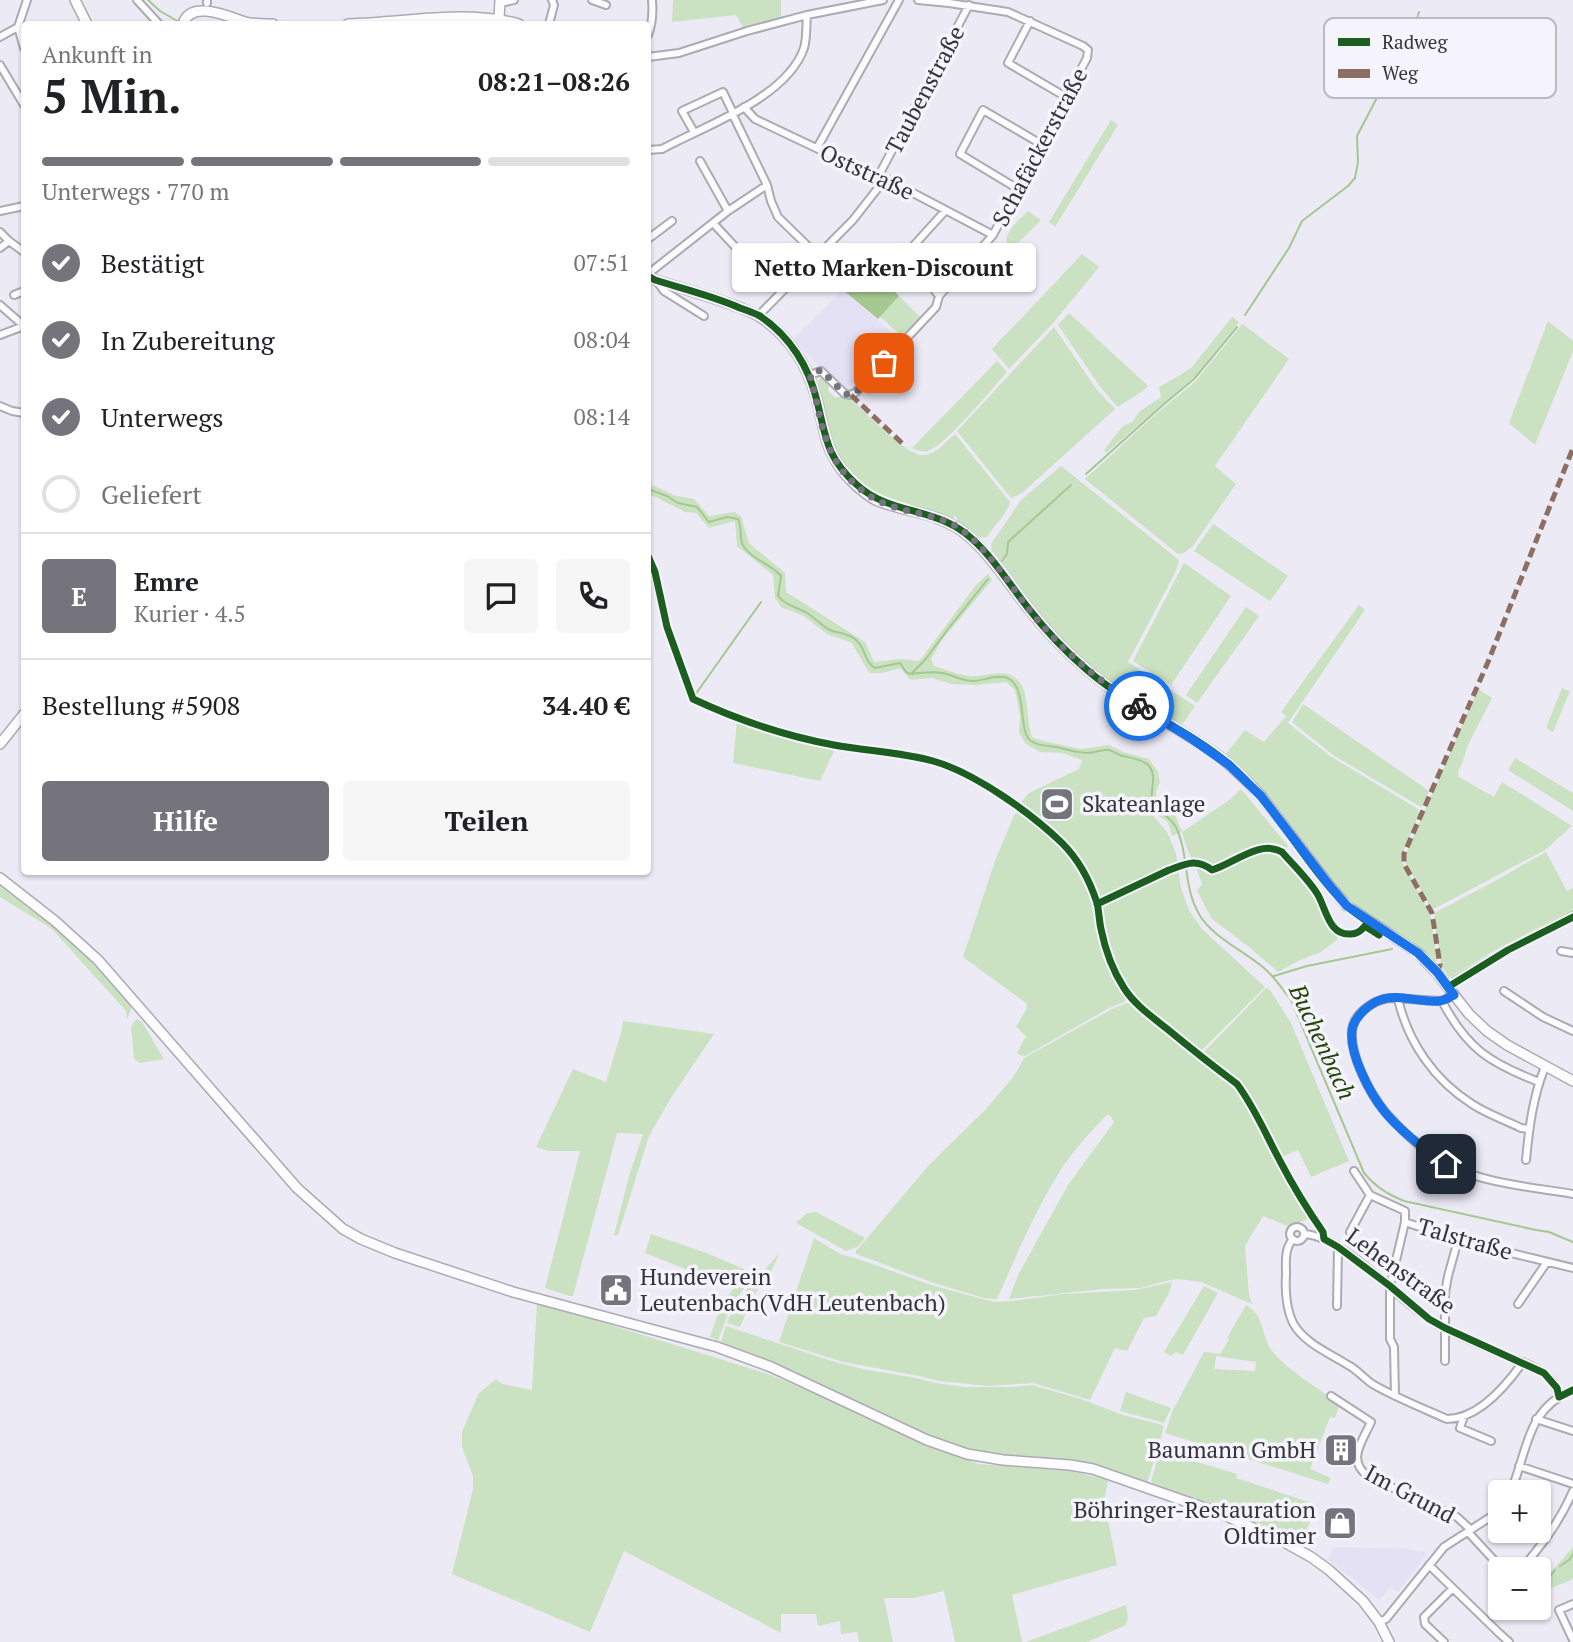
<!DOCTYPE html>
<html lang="de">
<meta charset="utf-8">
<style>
:root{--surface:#fff;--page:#f6f6f6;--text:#202124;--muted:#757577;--line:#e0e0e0;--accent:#75747d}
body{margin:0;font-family:"PT Serif",serif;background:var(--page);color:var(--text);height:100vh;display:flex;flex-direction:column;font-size:26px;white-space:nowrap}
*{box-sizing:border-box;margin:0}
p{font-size:23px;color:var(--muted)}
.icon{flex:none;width:38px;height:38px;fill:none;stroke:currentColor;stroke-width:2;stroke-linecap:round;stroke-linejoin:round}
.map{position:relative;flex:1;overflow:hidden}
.details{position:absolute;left:21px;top:21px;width:630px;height:854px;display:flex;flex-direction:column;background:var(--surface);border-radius:7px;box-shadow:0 2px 5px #0004}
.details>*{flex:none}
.fabs{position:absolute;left:1488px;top:1480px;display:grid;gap:14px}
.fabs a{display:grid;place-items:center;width:63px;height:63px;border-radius:7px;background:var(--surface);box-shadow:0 2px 5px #0004;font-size:35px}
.pin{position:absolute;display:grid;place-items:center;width:60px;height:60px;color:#fff;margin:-30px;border-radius:14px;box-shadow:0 4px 10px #0006}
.courier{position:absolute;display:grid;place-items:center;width:70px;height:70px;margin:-35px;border:5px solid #1a73e8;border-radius:50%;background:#fff;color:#222;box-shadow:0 2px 9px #0007}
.bubble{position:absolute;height:49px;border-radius:7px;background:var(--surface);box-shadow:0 2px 5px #0004;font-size:23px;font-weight:700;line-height:49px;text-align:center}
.overview em{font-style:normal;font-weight:700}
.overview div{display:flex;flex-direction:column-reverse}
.overview{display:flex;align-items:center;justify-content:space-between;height:119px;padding:0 21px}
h1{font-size:46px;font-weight:700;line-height:52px}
.bar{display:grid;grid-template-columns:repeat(4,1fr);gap:10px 7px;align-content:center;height:84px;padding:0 21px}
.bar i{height:9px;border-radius:5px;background:var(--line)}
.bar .on{background:var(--accent)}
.bar p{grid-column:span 4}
.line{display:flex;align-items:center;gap:18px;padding:0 21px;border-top:2px solid var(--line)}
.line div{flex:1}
.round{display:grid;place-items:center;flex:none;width:74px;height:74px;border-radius:7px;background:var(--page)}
ol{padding:0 21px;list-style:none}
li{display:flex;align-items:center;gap:21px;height:77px}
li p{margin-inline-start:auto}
li .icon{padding:7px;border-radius:50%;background:var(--accent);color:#fff;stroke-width:4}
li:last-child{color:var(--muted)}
li i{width:38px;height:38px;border:4px solid var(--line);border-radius:50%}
.button{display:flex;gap:14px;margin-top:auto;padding:14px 21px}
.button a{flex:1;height:80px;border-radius:7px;background:var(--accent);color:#fff;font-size:28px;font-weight:700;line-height:80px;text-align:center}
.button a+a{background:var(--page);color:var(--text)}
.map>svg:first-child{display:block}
</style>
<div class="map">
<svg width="1573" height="1642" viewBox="0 0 1573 1642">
<rect width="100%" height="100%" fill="#eceaf5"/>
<path fill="#e4e1f5" d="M843 290 897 337 851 387 842 389 793 339Z
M1334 1547 1405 1549 1423 1551 1427 1554 1398 1592 1390 1587 1380 1600 1327 1559Z"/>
<path fill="#cbe2c2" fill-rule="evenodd" d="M673 0H781V19L744 29 736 15 672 22Z
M1111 120 1118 125 1055 227 1049 222Z
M1028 211 1041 220 1010 251C999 235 1017 222 1028 211Z
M1082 254 1099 267 1054 322 1009 369 992 349Z
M899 296 921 318 903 337 880 317Z
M1069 313 1148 386 1144 390 1118 407 1101 388 1058 325Z
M1232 317 1239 322 1194 377 1106 453 1104 450 1123 426 1132 422 1139 412 1161 397 1159 387 1180 375 1191 368Z
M1548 321 1573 341V351L1535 445 1509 423Z
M1242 324 1289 359 1215 466 1236 484 1193 546 1184 553 1178 554 1085 479 1157 413 1195 382Z
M1054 327 1097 390 1115 409 1022 493 1011 498 957 431Z
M997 361 1007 372C992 389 946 445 928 451 922 452 918 451 912 448Z
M822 377 830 384 828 390 835 398 843 396 849 397C862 409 908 457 923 455 936 455 946 441 955 434L1010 502C1006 516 994 525 987 537L978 538 960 525 955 515 952 520C931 511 910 508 889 501 834 482 827 429 818 380Z
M1061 466 1179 560 1176 571 1128 662 1195 706 1180 728C1145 706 1109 685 1078 658 1045 628 1017 590 992 554L991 544 1021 500Z
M648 485 655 486 673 495 694 499 709 516 734 512 741 516 749 543 785 573 786 592 865 642 874 662 901 659 918 661 921 659 976 585 988 574 992 580 942 640 931 659 934 666C945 669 958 675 971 676 988 677 1008 665 1021 684 1028 694 1027 723 1032 737L1043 741 1081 749 1109 745 1123 752 1149 759 1158 772 1160 782 1156 792 1159 806 1175 815 1182 832 1228 801 1241 789 1288 846 1285 849 1322 893 1336 922 1340 925 1337 940 1321 952 1298 961 1278 972 1249 947 1211 918 1197 890 1202 885C1197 866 1186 851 1182 832L1172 836 1168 822 1156 814 1148 803 1144 805 1167 832 1176 853 1181 888 1189 910 1202 929 1265 987 1199 1053 1147 1011 1125 990 1127 998 1124 1002 1109 1008 1025 1056 1019 1055 1017 1053 1026 1036 1016 1027 1027 1008 1026 1003 963 957 995 861 1014 815 1018 811 1036 822 1018 806 1029 793 1079 769 1082 760 1062 753 1040 752 1026 744 1019 733 1020 716 1015 690 1006 682 976 685 951 684 932 678 910 680 900 668 882 673H869L852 643 827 634 804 616 781 607 775 598 773 575 737 546 735 521 709 528 696 513 685 512 653 496H648Z
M1213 524 1288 576 1270 601 1194 551Z
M1184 563 1231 596 1171 685 1133 661Z
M1359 605 1365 610 1288 723 1330 756 1418 809 1419 814 1404 850 1401 860 1430 913 1437 960 1435 963 1432 962 1349 903 1224 756 1245 730 1264 742 1286 716 1281 712Z
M1246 607 1259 616 1197 703 1186 695Z
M1562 688 1570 691 1553 732 1546 728Z
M1478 689 1492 698 1468 745 1462 764 1458 771 1459 777 1494 797 1502 782 1572 826 1545 850 1432 910 1405 862V856Z
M1303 704 1429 791 1421 807 1333 755 1292 722Z
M737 721 785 737 835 749 820 781 733 763Z
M1515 758 1573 793V811L1508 770Z
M1546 852 1567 891 1573 888V909L1492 952 1449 978 1441 965 1434 918 1436 912 1495 881Z
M0 882 55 926 101 968 131 1002 132 1006 127 1020 126 1011 52 929 0 897Z
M1266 988 1270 990 1291 1023 1349 1161 1311 1177 1298 1150 1281 1157 1250 1098 1238 1083 1201 1055Z
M1132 1001 1198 1056 1236 1086 1247 1100 1293 1188 1291 1189 1309 1218 1290 1227 1263 1216 1245 1246 1249 1295 1252 1304 1201 1282 1179 1279 1170 1280 1140 1288 1103 1289 1009 1299 1018 1275 1068 1185 1114 1122 1109 1114 1106 1116C1089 1133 1073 1151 1060 1171 1035 1211 1016 1256 997 1299L984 1298 931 1282 856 1254V1251L930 1164 986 1109 1014 1076 1024 1058 1112 1009Z
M137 1019 142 1022 164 1059 140 1063 134 1059 131 1026Z
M623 1021 714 1034 671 1098 649 1136 618 1235H614L629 1176 643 1134 617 1133 573 1296H569L545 1288 580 1151H549L536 1147 573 1069 606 1082 621 1033Z
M816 1212 865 1238 857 1247 846 1251 796 1223 807 1213Z
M651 1234 704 1252 756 1274C735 1297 728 1312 718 1341L710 1337 720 1308 734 1288 645 1253Z
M814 1238 840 1254 858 1259 931 1285 994 1302 1013 1301 1063 1294 1135 1290 1172 1282 1169 1293 1156 1316 1144 1318 1127 1351 1115 1348 1090 1400 1033 1383 988 1386 939 1381 919 1376 843 1362 779 1342Z
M780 1252 771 1272 754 1295 740 1327 727 1323C737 1293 761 1276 780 1252Z
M1204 1286 1218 1293 1183 1355 1176 1352 1171 1356 1164 1352Z
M537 1302 771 1375 978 1464 1071 1471 1108 1480 1104 1501 1117 1565 1012 1595 1022 1642H955L944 1591 914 1598H884L893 1642H859L857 1632 841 1634 840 1621 818 1626 816 1614H781V1633L624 1551 590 1632 452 1574 473 1489V1476L462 1447V1432L479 1393 496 1379 502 1384 532 1390Z
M1246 1305C1264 1315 1261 1332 1270 1348 1283 1368 1320 1389 1340 1404L1335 1418 1330 1417 1310 1469 1331 1478 1328 1484 1165 1433 1173 1410 1204 1352 1220 1354 1229 1340 1227 1338ZM1216 1356 1256 1362 1255 1371 1214 1369Z
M726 1326 835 1362 867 1370 911 1377 936 1383 965 1387H1014L1032 1385 1081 1399 1123 1415 1163 1425V1430L1147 1484 968 1450 951 1445 725 1347 721 1342Z
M1126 1392 1171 1408 1164 1423 1120 1411Z
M1160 1451 1237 1474 1236 1478 1318 1505 1303 1537 1286 1538 1228 1512 1154 1486 1151 1481Z
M1573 1547V1579L1538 1594V1587Z
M1126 1605 1128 1618 1126 1625 1087 1642H1026Z"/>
<path fill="#a4c890" d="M865 263 899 296 878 319 843 290Z"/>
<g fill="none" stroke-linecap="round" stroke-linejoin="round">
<path stroke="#a4c890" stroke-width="2" d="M148 0 160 11 179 22
M1390 71 1414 28 1419 12
M1245 315 1289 248 1302 221 1348 186 1355 178 1358 162 1357 136 1382 88
M1086 474 1164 404 1194 379 1237 327
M648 489 667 496 678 503 697 507 709 522 727 517 738 519C743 528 738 539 744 547 753 560 771 564 781 576L778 596C786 606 797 607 807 613 815 618 822 626 830 630 839 634 849 633 856 640 866 648 864 662 875 668L900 663 906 672 910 674C921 673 932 671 942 673 954 675 961 681 973 681 984 681 1004 671 1013 682 1026 696 1019 734 1031 741 1038 746 1047 746 1056 747 1066 749 1077 753 1088 753 1094 753 1102 749 1109 750 1113 751 1118 755 1123 756 1132 758 1141 759 1148 765 1158 775 1150 789 1152 801 1153 809 1170 815 1176 827 1189 854 1183 887 1199 914 1211 936 1244 951 1264 968 1275 977 1282 989 1291 1000L1364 1173C1376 1187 1387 1194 1404 1201L1536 1230 1549 1232 1573 1242
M1002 561 1007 554 1008 542 1071 485
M912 673 925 660 948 629 988 579
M695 695 761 602
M1107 895 1156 871
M1274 976 1307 966 1392 949
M1452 978 1503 948 1573 911
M1560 1566 1569 1560 1573 1554
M1540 1589 1555 1570
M1515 1618 1522 1608"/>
<g stroke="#acaab2" stroke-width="10">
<path id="street" d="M137 0 159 24
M592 0 606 5
M207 3V0
M501 3 514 0
M1030 21 1008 63 1066 97
M549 24 554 5 552 0
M648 35C653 23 653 12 652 0
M0 37 18 27
M24 48 18 27 27 0
M648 57 679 53 747 31 807 15 883 0
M0 65 24 105
M744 107 755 119 854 166 879 175 993 235
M732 113 767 185 771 201 778 217 818 256
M694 132 682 111 723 92 733 113
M817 148 899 0
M648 150 662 149C706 125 787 98 804 48 807 38 806 26 807 15
M700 161 728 211
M879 175 969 5
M1018 189 960 154 983 110 1041 144
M0 211 24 206
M713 223 752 265
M0 232 9 241 24 252
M648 239 672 221
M0 248 9 241
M648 274 728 211 767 185
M656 280 664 291 704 316
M14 295 24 291
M939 296 906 254 945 211
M0 305 24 326
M759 315 853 220 885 179
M0 335 24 326
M810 375 821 371 845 394 851 395 856 392 936 307 939 296 993 235 1087 58 1088 50 1083 46 1008 12 949 3 918 0
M0 406 12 411 24 413
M1561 951 1573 953
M1504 991 1543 1017 1573 1031
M1454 995 1442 1001 1390 998C1374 1000 1353 1013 1352 1031 1350 1056 1370 1095 1387 1114 1404 1133 1425 1153 1448 1165 1486 1184 1532 1187 1573 1194
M1398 999C1408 1042 1434 1080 1472 1104 1487 1114 1505 1120 1521 1128L1529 1129
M1442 1001C1467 1049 1490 1063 1539 1082
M1526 1160C1529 1128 1533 1096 1545 1067
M1354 1171 1370 1195 1405 1211V1222L1458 1240 1573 1268
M1290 1234a7 7 0 1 1 14 0a7 7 0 1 1-14 0Z
M1350 1232 1370 1195
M1304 1234C1348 1237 1399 1303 1437 1324 1461 1337 1487 1347 1511 1358 1524 1363 1540 1368 1549 1378 1555 1383 1557 1389 1559 1397
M1293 1239C1284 1249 1286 1263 1286 1275 1285 1291 1286 1308 1293 1323 1304 1343 1329 1353 1348 1365 1358 1370 1364 1379 1374 1385 1397 1398 1422 1408 1447 1419 1478 1419 1506 1386 1523 1362
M1518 1304 1547 1262
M1337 1306 1338 1247
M1445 1361V1293L1448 1276 1458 1240
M1331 1396 1371 1422C1362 1442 1346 1461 1369 1477L1457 1517 1471 1530
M1395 1396 1394 1347 1390 1339V1286L1405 1222
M1464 1416 1460 1428 1491 1441
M1536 1419 1573 1431
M1519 1466 1573 1484
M1510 1493C1528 1453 1525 1409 1573 1390
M1537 1531H1538
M1468 1532 1503 1570
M1429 1565 1499 1633 1509 1642
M1521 1570C1543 1543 1559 1523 1573 1491
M1573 1604 1559 1610 1573 1640
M1379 1622 1386 1619 1444 1547 1492 1516 1500 1509
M1444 1642 1425 1624 1424 1617 1452 1589"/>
</g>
<g stroke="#acaab2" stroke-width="12">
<path id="secondary" d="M75 0 87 24
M499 19 500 0
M183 24C190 0 225 15 245 22 253 24 264 24 273 24
M348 24C405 23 463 9 519 24
M648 276 655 280C684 289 713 297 741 308 747 311 754 313 760 317 789 336 807 364 816 397 825 428 823 448 846 475 854 484 864 493 874 499 883 504 894 506 904 509 926 514 950 520 967 535 991 555 1009 584 1028 608 1045 630 1065 651 1086 669 1126 704 1177 725 1219 756 1234 768 1248 782 1261 796L1329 885 1347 906 1418 953 1437 973 1469 1014 1487 1031 1507 1045 1573 1081
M0 744 24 714
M0 878 55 921 98 960 297 1188 343 1229 361 1239 395 1253 513 1292 717 1347 771 1367 927 1440 967 1454 1003 1460 1070 1465 1093 1469 1222 1514 1284 1542 1311 1557 1329 1570 1363 1601 1379 1622 1389 1642"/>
</g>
<use href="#street" stroke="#fcfcfe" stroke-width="6"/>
<use href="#secondary" stroke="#fcfcfe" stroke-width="9"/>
<path stroke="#8d6e63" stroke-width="5" stroke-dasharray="10 5" stroke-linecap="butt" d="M851 395 904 445
M1437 973 1440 965 1432 913 1404 864V854L1488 662 1573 448"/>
<g stroke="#f5f4fc" stroke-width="11">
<path id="cycleway" d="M648 276 655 280C683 289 713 296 740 308 746 310 754 313 760 316 790 336 809 367 817 401 826 437 826 457 856 484 888 514 931 507 965 533 991 553 1009 584 1029 609 1046 631 1065 651 1086 669 1129 707 1185 727 1229 764 1275 804 1302 861 1345 904 1366 925 1396 935 1418 954 1430 963 1439 975 1448 987L1508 950 1573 917
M648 556 655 572 667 627 693 699C738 720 785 736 834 745 866 751 901 752 933 761 975 773 1031 813 1062 843 1078 859 1090 881 1097 903 1099 911 1099 920 1101 929 1105 949 1113 971 1124 988 1134 1004 1151 1016 1166 1028 1189 1047 1213 1066 1237 1084 1255 1108 1266 1135 1280 1161 1293 1186 1307 1209 1323 1232L1324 1239 1338 1247 1390 1286 1429 1319 1445 1328 1544 1373 1557 1388 1559 1397 1573 1390
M1097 904 1169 870C1186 864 1196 858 1212 870 1233 864 1260 839 1282 852 1294 866 1309 880 1318 895 1326 909 1329 936 1351 934 1357 934 1361 931 1365 926L1379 935"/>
</g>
<use href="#cycleway" stroke="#1b5e20" stroke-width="7"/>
</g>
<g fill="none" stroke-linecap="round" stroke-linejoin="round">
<path stroke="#75747d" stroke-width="7" stroke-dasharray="0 12.6" d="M884 363 856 392 851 395 845 394 821 370 810 375C820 410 821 445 845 474 853 483 863 492 873 498 896 512 929 512 954 525 988 544 1015 595 1041 624 1070 657 1102 683 1139 706"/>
<path stroke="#1a73e8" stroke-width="9" d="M1139 706 1195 741 1229 765 1261 796 1329 885 1347 906 1418 953 1437 972 1454 995C1449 997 1444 1001 1439 1001 1420 1003 1398 993 1380 1000 1369 1004 1357 1015 1353 1026 1346 1049 1370 1093 1384 1111 1401 1132 1424 1149 1446 1164"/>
</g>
<defs>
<g id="stadium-square" transform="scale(1.75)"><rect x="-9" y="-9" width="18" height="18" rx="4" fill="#75747d" stroke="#f5f4fc"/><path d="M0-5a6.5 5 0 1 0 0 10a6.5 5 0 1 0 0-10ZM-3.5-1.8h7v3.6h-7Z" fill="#fff"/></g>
<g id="civic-square" transform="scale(1.75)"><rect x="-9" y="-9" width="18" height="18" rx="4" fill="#75747d" stroke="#f5f4fc"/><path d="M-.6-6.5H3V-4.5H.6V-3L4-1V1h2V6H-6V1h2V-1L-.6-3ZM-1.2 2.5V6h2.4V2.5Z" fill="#fff"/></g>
<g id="building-square" transform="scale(1.75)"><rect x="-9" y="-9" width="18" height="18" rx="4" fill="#75747d" stroke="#f5f4fc"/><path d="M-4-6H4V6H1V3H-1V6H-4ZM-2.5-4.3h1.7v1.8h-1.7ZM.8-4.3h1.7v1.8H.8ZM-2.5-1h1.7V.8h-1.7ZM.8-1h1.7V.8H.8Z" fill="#fff"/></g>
<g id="shop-square" transform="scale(1.75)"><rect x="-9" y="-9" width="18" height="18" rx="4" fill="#75747d" stroke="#f5f4fc"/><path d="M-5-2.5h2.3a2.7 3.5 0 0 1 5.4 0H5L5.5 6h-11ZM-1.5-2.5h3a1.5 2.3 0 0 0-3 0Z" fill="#fff"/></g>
</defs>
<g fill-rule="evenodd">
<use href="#stadium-square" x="1057" y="804"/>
<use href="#civic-square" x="616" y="1290"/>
<use href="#building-square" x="1341" y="1450"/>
<use href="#shop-square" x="1340" y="1523"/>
</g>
<g text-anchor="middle" stroke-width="7" stroke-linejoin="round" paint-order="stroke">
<g font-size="23" fill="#35343c" stroke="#f5f4fc">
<text transform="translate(925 90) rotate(-62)" y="8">Taubenstraße</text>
<text transform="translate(1040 147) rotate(-62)" y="8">Schafäckerstraße</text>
<text transform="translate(867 172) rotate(25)" y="8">Oststraße</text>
<text transform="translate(1465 1239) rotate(16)" y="8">Talstraße</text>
<text transform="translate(1401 1271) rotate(36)" y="8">Lehenstraße</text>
<text transform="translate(1410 1494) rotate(28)" y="8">Im Grund</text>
</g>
<g font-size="23" fill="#35343c" stroke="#f5f4fc" text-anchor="start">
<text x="1082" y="812">Skateanlage</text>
<text x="640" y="1285">Hundeverein<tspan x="640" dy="26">Leutenbach(VdH Leutenbach)</tspan></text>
<text x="1316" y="1458" text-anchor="end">Baumann GmbH</text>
<text x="1316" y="1518" text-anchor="end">Böhringer-Restauration<tspan x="1316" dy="26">Oldtimer</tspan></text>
</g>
<g font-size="24" font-style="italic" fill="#234406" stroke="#f5f4fc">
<text transform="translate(1322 1042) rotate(65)" y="8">Buchenbach</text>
</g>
</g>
<rect x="1324" y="18" width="232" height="80" rx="10" fill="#f5f4fc" stroke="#bbbac2" stroke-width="2"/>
<rect x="1338" y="38" width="32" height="8" fill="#1b5e20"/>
<rect x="1338" y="69" width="32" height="9" fill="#8d6e63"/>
<g font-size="19" fill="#35343c">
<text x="1382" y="49">Radweg</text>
<text x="1382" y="80">Weg</text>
</g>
</svg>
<div class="fabs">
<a>+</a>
<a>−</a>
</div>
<div class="pin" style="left:884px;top:363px;background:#ea580c"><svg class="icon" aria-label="bag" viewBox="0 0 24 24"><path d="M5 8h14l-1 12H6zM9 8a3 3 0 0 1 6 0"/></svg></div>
<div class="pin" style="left:1446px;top:1164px;background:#1f2937"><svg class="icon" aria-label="home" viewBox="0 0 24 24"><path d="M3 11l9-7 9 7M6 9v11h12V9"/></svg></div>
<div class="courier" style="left:1139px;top:706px"><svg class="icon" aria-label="bike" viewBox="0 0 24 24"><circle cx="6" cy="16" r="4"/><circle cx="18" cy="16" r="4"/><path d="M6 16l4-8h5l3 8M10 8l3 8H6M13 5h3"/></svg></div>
<div class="bubble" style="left:732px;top:243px;width:304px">Netto Marken-Discount</div>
<section class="details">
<div class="overview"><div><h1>5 Min.</h1><p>Ankunft in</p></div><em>08:21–08:26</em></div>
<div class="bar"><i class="on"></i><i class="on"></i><i class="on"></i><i></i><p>Unterwegs · 770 m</p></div>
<ol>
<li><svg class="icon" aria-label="check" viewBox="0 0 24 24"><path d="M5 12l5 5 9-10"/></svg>Bestätigt<p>07:51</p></li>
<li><svg class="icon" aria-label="check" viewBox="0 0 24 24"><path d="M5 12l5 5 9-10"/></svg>In Zubereitung<p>08:04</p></li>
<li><svg class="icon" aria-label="check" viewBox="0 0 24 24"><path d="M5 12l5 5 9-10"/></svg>Unterwegs<p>08:14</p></li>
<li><i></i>Geliefert</li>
</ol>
<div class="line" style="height:126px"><b class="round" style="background:var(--accent);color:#fff">E</b><div><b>Emre</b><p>Kurier · 4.5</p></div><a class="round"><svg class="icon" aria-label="chat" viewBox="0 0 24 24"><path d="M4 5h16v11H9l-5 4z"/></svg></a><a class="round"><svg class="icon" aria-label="phone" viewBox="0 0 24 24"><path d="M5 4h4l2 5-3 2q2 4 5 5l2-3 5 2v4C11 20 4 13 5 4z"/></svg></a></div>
<div class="line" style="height:91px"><div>Bestellung #5908</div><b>34.40 €</b></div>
<div class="button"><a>Hilfe</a><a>Teilen</a></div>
</section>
</div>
